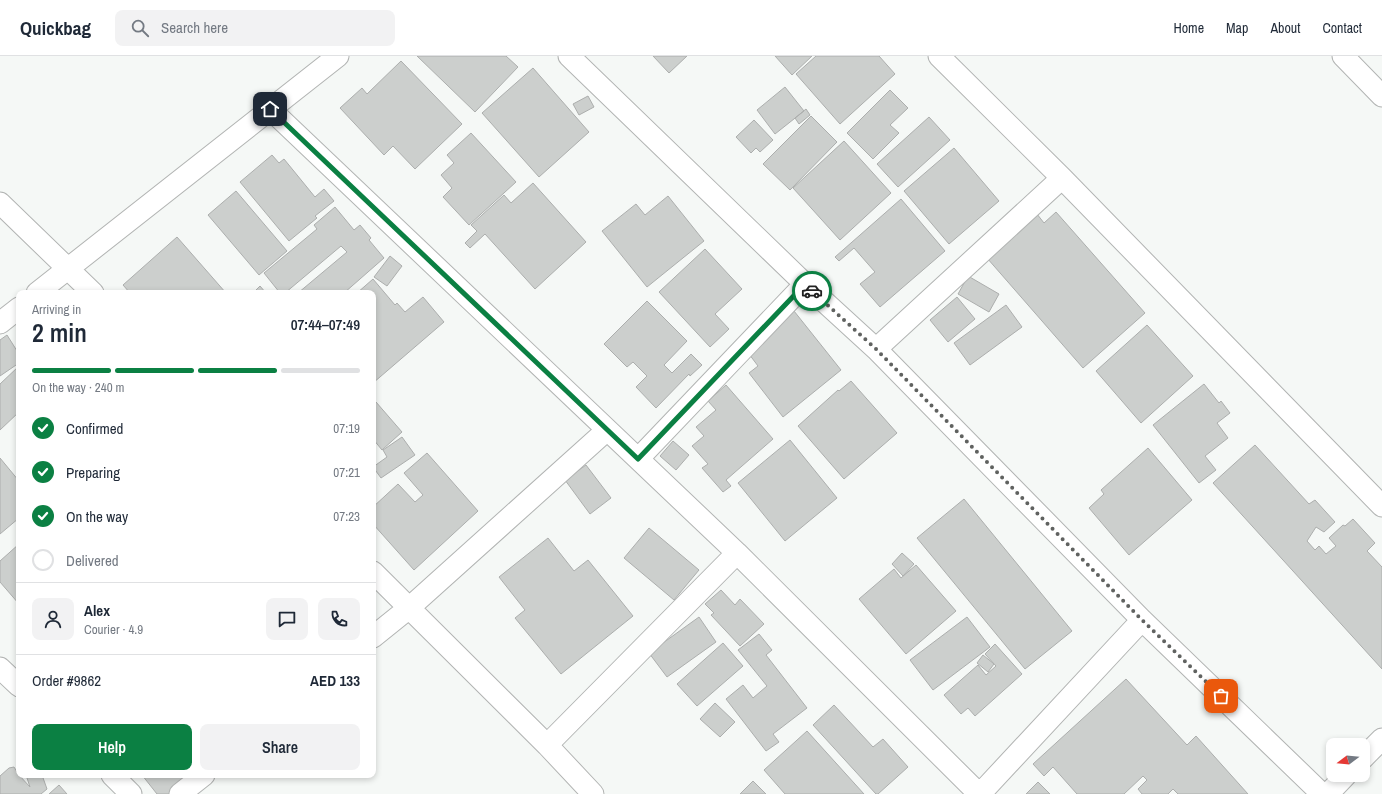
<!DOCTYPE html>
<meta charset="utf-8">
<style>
:root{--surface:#fff;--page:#f2f2f3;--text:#1f2937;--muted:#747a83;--line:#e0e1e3;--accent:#0b8043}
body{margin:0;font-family:"Archivo Narrow",sans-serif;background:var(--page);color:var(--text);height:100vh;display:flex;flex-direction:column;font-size:15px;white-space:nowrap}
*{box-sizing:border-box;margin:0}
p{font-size:13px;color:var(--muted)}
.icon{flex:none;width:22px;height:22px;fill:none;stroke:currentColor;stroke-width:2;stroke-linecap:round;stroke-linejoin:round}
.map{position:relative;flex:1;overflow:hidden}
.details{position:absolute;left:16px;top:234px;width:360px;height:488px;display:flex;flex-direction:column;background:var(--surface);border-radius:8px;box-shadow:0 2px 6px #0003}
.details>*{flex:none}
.needle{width:26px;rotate:254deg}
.fabs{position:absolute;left:1326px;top:682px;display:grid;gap:8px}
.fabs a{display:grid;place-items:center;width:44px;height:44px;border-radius:8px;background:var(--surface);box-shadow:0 2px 6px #0003;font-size:20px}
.pin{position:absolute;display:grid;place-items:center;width:34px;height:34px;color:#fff;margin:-17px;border-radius:8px;box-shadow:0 2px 6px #0006}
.courier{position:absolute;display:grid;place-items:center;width:40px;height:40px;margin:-20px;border:3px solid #0b8043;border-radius:50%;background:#fff;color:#222;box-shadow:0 1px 5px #0007}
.overview em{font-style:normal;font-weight:600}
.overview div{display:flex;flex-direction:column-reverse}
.overview{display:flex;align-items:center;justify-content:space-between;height:68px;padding:0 16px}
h1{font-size:26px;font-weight:600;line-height:30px}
.bar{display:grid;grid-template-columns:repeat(4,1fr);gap:6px 4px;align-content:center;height:48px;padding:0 16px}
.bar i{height:5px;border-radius:3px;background:var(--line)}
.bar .selected{background:var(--accent)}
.bar p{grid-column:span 4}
.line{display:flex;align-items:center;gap:10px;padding:0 16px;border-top:1px solid var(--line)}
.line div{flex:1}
.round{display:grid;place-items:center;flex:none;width:42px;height:42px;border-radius:8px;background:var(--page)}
ol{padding:0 16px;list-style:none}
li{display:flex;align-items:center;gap:12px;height:44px}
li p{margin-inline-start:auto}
li .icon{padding:4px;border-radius:50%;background:var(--accent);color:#fff;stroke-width:4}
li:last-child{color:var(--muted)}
li i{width:22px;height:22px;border:2px solid var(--line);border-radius:50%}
.cta{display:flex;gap:8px;margin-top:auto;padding:8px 16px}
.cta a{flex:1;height:46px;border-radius:8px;background:var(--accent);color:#fff;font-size:16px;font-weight:600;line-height:46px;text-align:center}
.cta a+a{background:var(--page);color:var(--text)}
header{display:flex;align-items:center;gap:24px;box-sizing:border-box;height:56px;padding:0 20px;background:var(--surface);border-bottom:1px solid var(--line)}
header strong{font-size:19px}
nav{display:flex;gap:22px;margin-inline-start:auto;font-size:14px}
.search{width:280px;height:36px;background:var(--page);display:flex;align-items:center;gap:10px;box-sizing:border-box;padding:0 14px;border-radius:8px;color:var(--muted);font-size:15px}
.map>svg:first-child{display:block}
</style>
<header>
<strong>Quickbag</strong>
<div class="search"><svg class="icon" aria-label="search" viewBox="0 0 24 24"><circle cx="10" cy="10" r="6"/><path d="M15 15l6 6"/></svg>Search here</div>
<nav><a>Home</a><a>Map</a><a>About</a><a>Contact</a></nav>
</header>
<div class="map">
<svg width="1382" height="738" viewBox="0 0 1382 738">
<rect width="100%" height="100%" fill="#f5f8f6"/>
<path fill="#cccfcd" stroke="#acaead" d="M417 0H506L518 11 475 56Z
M653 0H687L669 17Z
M775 0H812L792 19Z
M816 0H879L895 18 840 68 796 18Z
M401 5 462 68 415 113 393 90 384 99 340 52 362 32 367 38Z
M533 12 589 76 539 121 482 57Z
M785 31 804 55 775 78 757 54Z
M890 34 908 52 890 69 899 77 873 103 847 77Z
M588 40 594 51 579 59 573 48Z
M806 53 810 59 799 68 795 62Z
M811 60 837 86 790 134 763 108Z
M929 61 950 84 898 131 877 108Z
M754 64 773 84 760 96 756 92 751 97 736 81Z
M471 77 516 126 469 169 443 141 452 132 441 119 454 107 447 99Z
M844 85 891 137 840 184 793 132Z
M954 92 999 145 949 188 904 135Z
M272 99 279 107 284 103 315 141 324 133 334 145 315 160 317 162 289 185 240 126Z
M533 127 586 186 535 233 485 178 470 192 465 187 477 175 471 169 504 139 511 147Z
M236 135 287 195 259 219 208 159Z
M668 140 704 185 647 231 602 175 636 148 645 159Z
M901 143 945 195 880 251 860 228 875 216 854 192 839 205 835 201Z
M335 151 354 174 360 169 371 182 369 184 384 202 344 237H298L347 196 341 190 285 237H280L264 217 317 173 314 169Z
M1056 156 1145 257 1083 312 987 202 1037 158 1044 167Z
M177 181 226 237H130L123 229Z
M705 193 742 233 715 258 729 273 710 291 659 236Z
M390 200 402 210 387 230 374 221Z
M968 220 999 238 989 256 958 238Z
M373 223 395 249 397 247 405 256 423 241 444 266 373 327V237H357Z
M260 230 266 237H253Z
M957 241 975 263 948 286 930 264Z
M647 245 687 285 664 309 672 317 691 298 702 309 690 320 689 318 656 352 636 331 647 320 633 306 627 311 604 288Z
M1006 249 1022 271 970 309 954 287Z
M794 255 841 314 783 361 749 317 758 310 746 294Z
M1147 269 1193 320 1141 367 1096 315Z
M7 279 19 298V307L0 320V284Z
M19 310V356L0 374V328Z
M851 325 897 377 844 423 798 370 838 334 839 335Z
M1204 328 1219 347 1221 345 1230 357 1217 367 1228 382 1205 400 1216 414 1199 427 1153 369Z
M726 329 773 383 726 424 731 430 723 436 702 412 708 408 692 390 704 380 696 371 716 354 708 345Z
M376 346 402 376 382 394 373 383V349Z
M402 381 415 399 381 422 373 411 387 401 383 394Z
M790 384 837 442 785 485 738 427Z
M673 385 689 399 676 414 660 400Z
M1255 389 1309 448 1315 444 1335 466 1324 476 1316 471 1307 485 1315 494 1319 490 1326 498 1336 490 1329 482 1343 469 1345 470 1353 463 1375 487 1367 495 1382 511V613L1213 427Z
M1148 392 1192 444 1129 499 1089 452 1104 438 1101 434Z
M427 397 478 455 414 514 373 468V451L398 428 415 446 423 439 404 417Z
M0 402 19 425V462L0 478Z
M586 409 611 442 590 458 565 424Z
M964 443 1072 575 1025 613 917 482Z
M649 472 699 514 674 544 624 502Z
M548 482 574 515 588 504 633 560 561 618 515 562 525 554 499 521Z
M19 488V548L0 526V505Z
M902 497 914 508 903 520 892 508Z
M916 509 956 555 906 598 859 543 894 513 901 522Z
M721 534 735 549 740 543 764 568 740 590 711 559 714 557 705 548Z
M699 561 716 586 667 621 649 597Z
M967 561 990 591 933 634 910 604Z
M759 578 772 594 766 599 807 652 773 678 779 686 766 695 726 643 743 629 753 642 767 630 738 594Z
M723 587 743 610 697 650 677 628Z
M995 588 1022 618 975 660 968 652 961 658 944 639 978 609 986 619 996 610 985 598Z
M983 599 994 608 988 616 977 607Z
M1126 623 1187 689 1196 680 1248 738H1178L1173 733 1168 738H1142L1138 733 1147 724 1143 720 1124 738H1077L1053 711 1044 720 1033 708Z
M715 647 735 666 720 681 700 663Z
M834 649 873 691 883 683 908 711 878 738H876L813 669Z
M807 675 864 738H785L764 714Z
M14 711 19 719 30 731 26 719H42L47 733 41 738H0V720L9 712Z
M142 719H193L169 738H157Z
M753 725 766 738H740Z
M1038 726 1050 738H1026Z
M59 729 67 738H49Z"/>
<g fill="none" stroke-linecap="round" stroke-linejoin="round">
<g stroke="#b2b4b3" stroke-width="23">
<path id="minor" d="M569 0 805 228 876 293 1142 564 1322 738
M939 0 1062 122 1382 450
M1343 0 1382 40
M270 53 737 497 979 738
M0 147 93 237
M37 237 338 0
M0 267 19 252
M876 293 1062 122
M638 403 805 228
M373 516 547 689 593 738
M373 581 409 552 607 374
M0 612 19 630
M547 689 737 497
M1363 702 1382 683
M112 719 131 738
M180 738 204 719
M980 738 1142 564
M1328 738 1346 719"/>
</g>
<use href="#minor" stroke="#fff" stroke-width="21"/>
</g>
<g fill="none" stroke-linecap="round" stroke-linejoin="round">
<path stroke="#606260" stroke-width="4" stroke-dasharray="0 7.2" d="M812 235 876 293 1142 564 1221 640"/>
<path stroke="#0b8043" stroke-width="5" d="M270 53 638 403 805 228 812 235"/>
</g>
</svg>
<div class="fabs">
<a><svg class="needle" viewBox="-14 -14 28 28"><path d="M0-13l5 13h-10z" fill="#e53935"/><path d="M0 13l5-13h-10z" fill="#747a83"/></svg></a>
</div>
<div class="pin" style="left:1221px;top:640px;background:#ea580c"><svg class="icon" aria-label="bag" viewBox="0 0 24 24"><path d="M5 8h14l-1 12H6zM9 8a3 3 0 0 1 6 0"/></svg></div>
<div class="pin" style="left:270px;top:53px;background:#1f2937"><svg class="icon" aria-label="home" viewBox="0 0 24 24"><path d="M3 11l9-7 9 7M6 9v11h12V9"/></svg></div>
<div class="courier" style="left:812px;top:235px"><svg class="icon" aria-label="car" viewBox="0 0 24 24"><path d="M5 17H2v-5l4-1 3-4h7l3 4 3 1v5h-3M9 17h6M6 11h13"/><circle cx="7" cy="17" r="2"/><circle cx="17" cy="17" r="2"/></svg></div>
<section class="details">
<div class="overview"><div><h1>2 min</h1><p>Arriving in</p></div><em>07:44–07:49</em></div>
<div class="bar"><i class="selected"></i><i class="selected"></i><i class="selected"></i><i></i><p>On the way · 240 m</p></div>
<ol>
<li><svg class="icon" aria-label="check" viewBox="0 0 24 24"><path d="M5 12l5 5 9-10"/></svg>Confirmed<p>07:19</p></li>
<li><svg class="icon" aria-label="check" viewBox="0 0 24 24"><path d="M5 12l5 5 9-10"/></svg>Preparing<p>07:21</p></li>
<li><svg class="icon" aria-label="check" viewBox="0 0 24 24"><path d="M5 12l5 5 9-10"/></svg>On the way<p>07:23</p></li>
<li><i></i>Delivered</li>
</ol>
<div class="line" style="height:72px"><a class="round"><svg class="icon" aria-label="person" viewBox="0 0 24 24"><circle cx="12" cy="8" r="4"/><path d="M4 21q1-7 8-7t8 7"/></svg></a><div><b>Alex</b><p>Courier · 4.9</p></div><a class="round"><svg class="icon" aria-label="chat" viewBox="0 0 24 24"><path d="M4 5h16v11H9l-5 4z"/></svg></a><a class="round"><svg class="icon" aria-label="phone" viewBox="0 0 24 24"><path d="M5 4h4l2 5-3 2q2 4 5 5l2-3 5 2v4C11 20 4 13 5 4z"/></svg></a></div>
<div class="line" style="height:52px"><div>Order #9862</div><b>AED 133</b></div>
<div class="cta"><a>Help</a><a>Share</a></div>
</section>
</div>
